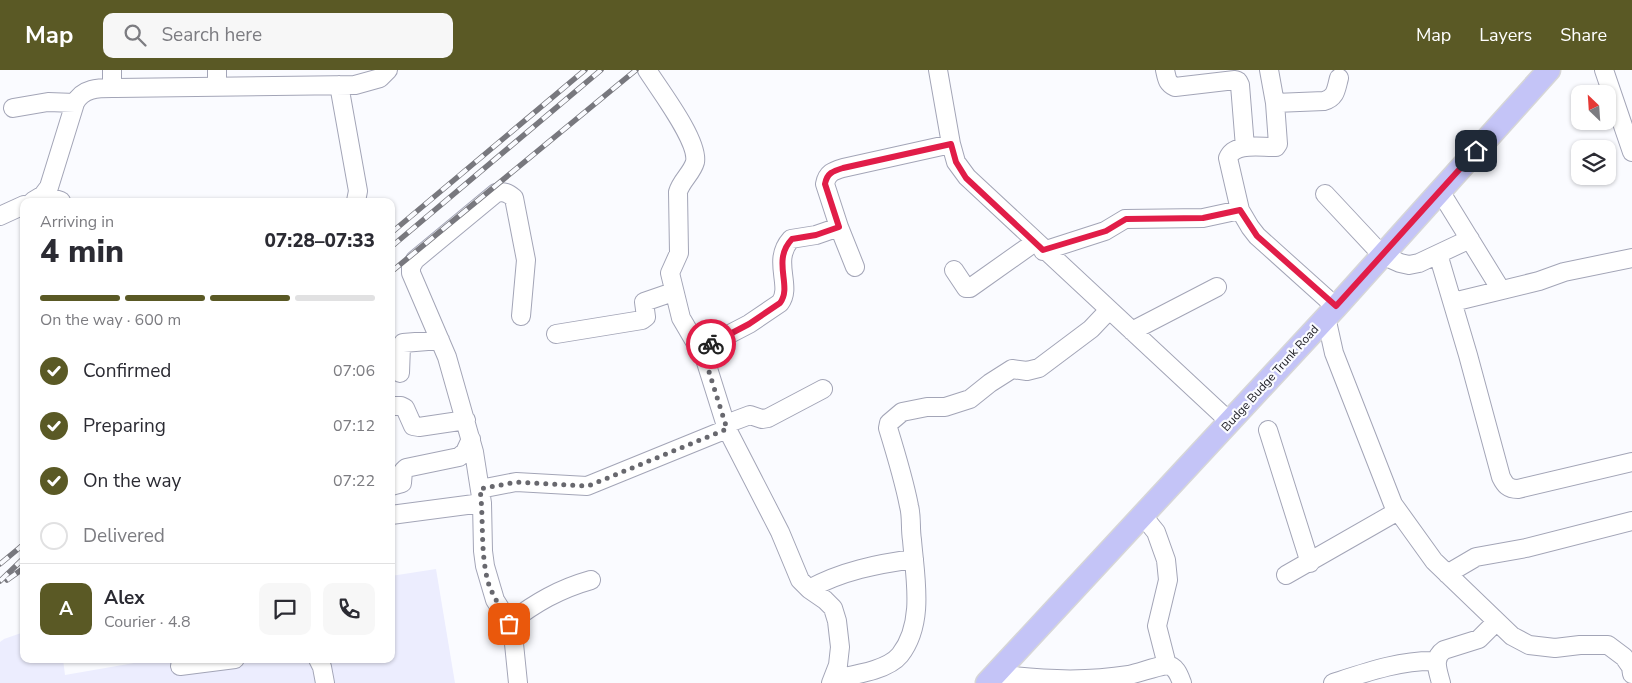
<!DOCTYPE html>
<meta charset="utf-8">
<style>
:root{--surface:#fff;--page:#f7f7f7;--text:#2b2b33;--muted:#7c7c81;--line:#e1e1e2;--accent:#5a5925}
body{margin:0;font-family:"Nunito Sans",sans-serif;background:var(--page);color:var(--text);height:100vh;display:flex;flex-direction:column;font-size:19px;white-space:nowrap}
*{box-sizing:border-box;margin:0}
p{font-size:16px;color:var(--muted)}
.icon{flex:none;width:28px;height:28px;fill:none;stroke:currentColor;stroke-width:2;stroke-linecap:round;stroke-linejoin:round}
.map{position:relative;flex:1;overflow:hidden}
.panel{position:absolute;left:20px;top:128px;width:375px;height:465px;display:flex;flex-direction:column;background:var(--surface);border-radius:10px;box-shadow:0 1px 4px #0004}
.panel>*{flex:none}
.needle{width:32px;rotate:335deg}
.buttons{position:absolute;left:1571px;top:15px;display:grid;gap:10px}
.buttons a{display:grid;place-items:center;width:45px;height:45px;border-radius:10px;background:var(--surface);box-shadow:0 1px 4px #0004;font-size:25px}
.pin{position:absolute;display:grid;place-items:center;width:42px;height:42px;color:#fff;margin:-21px;border-radius:10px;box-shadow:0 2px 8px #0006}
.courier{position:absolute;display:grid;place-items:center;width:50px;height:50px;margin:-25px;border:4px solid #e11d48;border-radius:50%;background:#fff;color:#222;box-shadow:0 1px 6px #0007}
.overview em{font-style:normal;font-weight:800}
.overview div{display:flex;flex-direction:column-reverse}
.overview{display:flex;align-items:center;justify-content:space-between;height:85px;padding:0 20px}
h1{font-size:32px;font-weight:800;line-height:38px}
.bar{display:grid;grid-template-columns:repeat(4,1fr);gap:8px 5px;align-content:center;height:60px;padding:0 20px}
.bar i{height:6px;border-radius:4px;background:var(--line)}
.bar .selected{background:var(--accent)}
.bar p{grid-column:span 4}
.line{display:flex;align-items:center;gap:12px;padding:0 20px;border-top:1px solid var(--line)}
.line div{flex:1}
.round{display:grid;place-items:center;flex:none;width:52px;height:52px;border-radius:10px;background:var(--page)}
ol{padding:0 20px;list-style:none}
li{display:flex;align-items:center;gap:15px;height:55px}
li p{margin-inline-start:auto}
li .icon{padding:5px;border-radius:50%;background:var(--accent);color:#fff;stroke-width:4}
li:last-child{color:var(--muted)}
li i{width:28px;height:28px;border:2px solid var(--line);border-radius:50%}
header{display:flex;align-items:center;gap:30px;box-sizing:border-box;height:70px;padding:0 25px;background:var(--accent);color:#fff}
header strong{font-size:24px}
nav{display:flex;gap:28px;margin-inline-start:auto;font-size:18px}
.search{width:350px;height:45px;background:var(--page);display:flex;align-items:center;gap:12px;box-sizing:border-box;padding:0 18px;border-radius:10px;color:var(--muted);font-size:19px}
.map>svg:first-child{display:block}
</style>
<header>
<strong>Map</strong>
<div class="search"><svg class="icon" aria-label="search" viewBox="0 0 24 24"><circle cx="10" cy="10" r="6"/><path d="M15 15l6 6"/></svg>Search here</div>
<nav><a>Map</a><a>Layers</a><a>Share</a></nav>
</header>
<div class="map">
<svg width="1632" height="613" viewBox="0 0 1632 613">
<rect width="100%" height="100%" fill="#fafbff"/>
<path fill="#ecedfe" d="M436 499 455 613H0V572L4 569 24 562V589H63L65 605 157 589H391V506Z"/>
<g fill="none" stroke-linecap="round" stroke-linejoin="round">
<g stroke="#a3a5b7" stroke-width="20">
<path id="minor" d="M112 0V18
M217 0V16
M647 0C659 19 699 71 695 92 692 103 681 111 678 122L679 183 670 203 681 248 705 289 727 359 780 462 800 510 809 519 825 530 833 538 837 551 840 577 838 595 831 613
M938 0 951 74 956 92 967 107 1230 352
M1165 0C1167 9 1167 13 1175 17L1235 10 1238 11 1240 15 1245 77
M1269 0 1275 33 1278 74 1276 77H1272C1258 77 1234 73 1228 88L1240 140 1250 157 1257 166 1336 237
M1604 0 1632 82
M339 15 358 121 356 131
M1275 33 1324 31C1336 28 1336 19 1339 8
M13 38 48 32 75 33
M1440 121 1501 220
M1325 124 1382 185 1400 193 1409 195 1419 193 1470 169
M43 125 61 131
M33 131 43 125 49 117 75 33C83 17 100 18 116 18L355 15 380 8 388 0
M0 146 24 135
M839 157 855 197
M1043 181 1105 161 1125 149 1203 148 1240 140
M1438 184 1468 285 1501 407C1505 415 1508 419 1518 419L1632 392
M954 200 966 218H970L1035 172
M1453 232 1539 211 1564 202 1632 188
M1326 247 1334 283 1393 434 1434 491 1512 566 1529 575 1555 578 1580 575H1608L1624 587 1631 597 1632 604
M1132 261 1217 217
M556 264 642 250 646 247 644 232 673 222
M699 280 749 254 780 233C793 216 771 191 791 169L816 165 839 157 825 114C827 103 833 101 843 98L951 74
M400 303 401 276 403 273 440 270
M391 336H401L405 338 413 356 419 357 466 350
M726 354 750 345 762 349 768 348 823 319
M1268 360 1310 493
M391 416 402 413 403 401 406 398 459 387 465 382 471 369
M480 419 516 412 587 416 727 359
M391 445 482 433
M1143 446 1156 462 1166 490 1168 510 1157 556 1167 595
M1447 504 1476 487 1526 478 1632 451
M1286 505 1398 441
M809 519C842 501 877 494 914 489
M509 553C535 533 559 519 591 510
M318 589 322 597 325 613
M180 596 235 589
M996 604C1040 610 1085 612 1129 605 1142 602 1154 597 1167 595 1176 596 1179 605 1182 613
M833 609C852 605 887 601 900 585 925 553 915 507 912 470 910 458 912 447 909 436 904 410 896 384 888 358L889 353 902 342 927 337H945L970 329 990 313 1012 299 1027 301 1039 298 1091 259 1109 240
M518 613 513 564 505 546 495 530 485 496 483 481 482 433 474 382 447 287 411 203V197L415 190 496 123C504 121 508 123 514 128L526 190 521 246
M1333 613C1367 602 1401 590 1436 591
M1441 613C1438 601 1432 588 1444 580L1479 569 1496 552"/>
</g>
<g stroke="#d6d6d7" stroke-width="25">
<path id="major" d="M987 613 1336 237 1549 0"/>
</g>
<use href="#minor" stroke="#fff" stroke-width="18"/>
<use href="#major" stroke="#c4c4f7" stroke-width="22"/>
<g stroke="#78787e" stroke-width="5.5">
<path id="rail" d="M391 163 585 0
M391 177 601 0
M391 202 636 0
M0 494 24 474
M7 510 24 498
M0 511 24 488"/>
</g>
<use href="#rail" stroke="#fafbff" stroke-width="4" stroke-dasharray="11" stroke-linecap="butt"/>
</g>
<g fill="none" stroke-linecap="round" stroke-linejoin="round">
<path stroke="#68686e" stroke-width="5" stroke-dasharray="0 9" d="M509 554C502 539 493 527 488 512 480 481 484 450 480 419L516 412 588 416 727 359 705 289 699 280 711 274"/>
<path stroke="#e11d48" stroke-width="6" d="M711 274 749 254 780 233C793 216 771 191 792 169L816 165 839 157 825 114C827 103 833 101 843 98L951 74 956 92 966 108 1043 180 1106 161 1126 149 1203 148 1240 140 1257 166 1336 236 1476 81"/>
</g>
<g text-anchor="middle" stroke-width="4.5" stroke-linejoin="round" paint-order="stroke">
<g font-size="12" fill="#191920" stroke="#fafbff">
<text transform="translate(1270 308) rotate(-48)" y="4">Budge Budge Trunk Road</text>
</g>
</g>
</svg>
<div class="buttons">
<a><svg class="needle" viewBox="-14 -14 28 28"><path d="M0-13l5 13h-10z" fill="#e53935"/><path d="M0 13l5-13h-10z" fill="#7c7c81"/></svg></a>
<a><svg class="icon" aria-label="layers" viewBox="0 0 24 24"><path d="M12 4l9 5-9 5-9-5zM3 14l9 5 9-5"/></svg></a>
</div>
<div class="pin" style="left:509px;top:554px;background:#ea580c"><svg class="icon" aria-label="bag" viewBox="0 0 24 24"><path d="M5 8h14l-1 12H6zM9 8a3 3 0 0 1 6 0"/></svg></div>
<div class="pin" style="left:1476px;top:81px;background:#1f2937"><svg class="icon" aria-label="home" viewBox="0 0 24 24"><path d="M3 11l9-7 9 7M6 9v11h12V9"/></svg></div>
<div class="courier" style="left:711px;top:274px"><svg class="icon" aria-label="bike" viewBox="0 0 24 24"><circle cx="6" cy="16" r="4"/><circle cx="18" cy="16" r="4"/><path d="M6 16l4-8h5l3 8M10 8l3 8H6M13 5h3"/></svg></div>
<section class="panel">
<div class="overview"><div><h1>4 min</h1><p>Arriving in</p></div><em>07:28–07:33</em></div>
<div class="bar"><i class="selected"></i><i class="selected"></i><i class="selected"></i><i></i><p>On the way · 600 m</p></div>
<ol>
<li><svg class="icon" aria-label="check" viewBox="0 0 24 24"><path d="M5 12l5 5 9-10"/></svg>Confirmed<p>07:06</p></li>
<li><svg class="icon" aria-label="check" viewBox="0 0 24 24"><path d="M5 12l5 5 9-10"/></svg>Preparing<p>07:12</p></li>
<li><svg class="icon" aria-label="check" viewBox="0 0 24 24"><path d="M5 12l5 5 9-10"/></svg>On the way<p>07:22</p></li>
<li><i></i>Delivered</li>
</ol>
<div class="line" style="height:90px"><b class="round" style="background:var(--accent);color:#fff">A</b><div><b>Alex</b><p>Courier · 4.8</p></div><a class="round"><svg class="icon" aria-label="chat" viewBox="0 0 24 24"><path d="M4 5h16v11H9l-5 4z"/></svg></a><a class="round"><svg class="icon" aria-label="phone" viewBox="0 0 24 24"><path d="M5 4h4l2 5-3 2q2 4 5 5l2-3 5 2v4C11 20 4 13 5 4z"/></svg></a></div>
</section>
</div>
